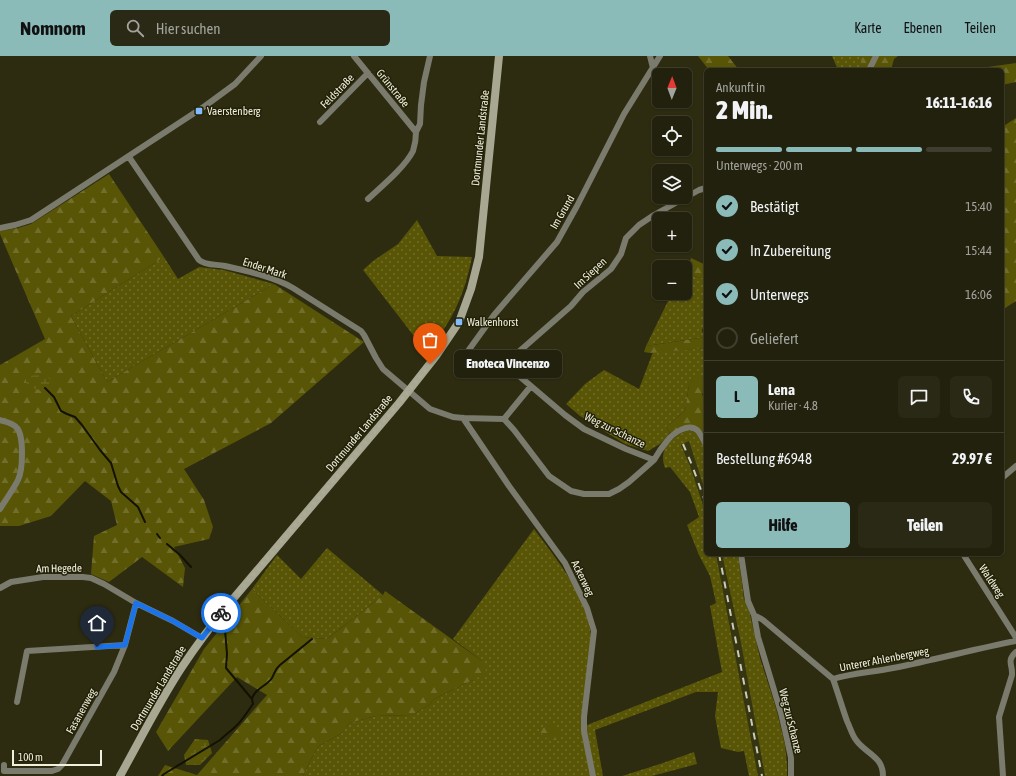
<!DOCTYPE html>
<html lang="de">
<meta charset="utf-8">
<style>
:root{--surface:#22210d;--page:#2a2916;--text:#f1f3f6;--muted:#a2a39d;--line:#3f3e2e;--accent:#8bbbb9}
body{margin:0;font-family:"Asap Condensed",sans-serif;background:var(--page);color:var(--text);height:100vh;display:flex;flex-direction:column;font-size:15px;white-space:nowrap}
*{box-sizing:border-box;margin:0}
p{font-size:13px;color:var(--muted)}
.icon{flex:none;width:22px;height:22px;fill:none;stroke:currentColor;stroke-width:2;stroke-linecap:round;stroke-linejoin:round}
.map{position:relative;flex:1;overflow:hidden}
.panel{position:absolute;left:704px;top:12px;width:300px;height:488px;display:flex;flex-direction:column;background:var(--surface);border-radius:6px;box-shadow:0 1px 3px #0004,0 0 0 1px var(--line)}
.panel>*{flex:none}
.needle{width:26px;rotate:1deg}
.controls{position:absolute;left:652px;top:12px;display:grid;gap:8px}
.controls a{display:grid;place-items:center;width:40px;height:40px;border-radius:6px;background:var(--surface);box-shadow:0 1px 3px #0004,0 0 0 1px var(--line);font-size:20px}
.scale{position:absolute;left:12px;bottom:10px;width:90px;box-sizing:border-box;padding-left:4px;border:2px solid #f0f0e0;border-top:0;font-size:11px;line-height:14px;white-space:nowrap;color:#f0f0e0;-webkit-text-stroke:3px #232207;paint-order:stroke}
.pin{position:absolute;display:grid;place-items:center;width:34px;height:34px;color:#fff;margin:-41px -17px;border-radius:50% 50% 50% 0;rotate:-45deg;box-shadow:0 0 4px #0007}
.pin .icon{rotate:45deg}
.courier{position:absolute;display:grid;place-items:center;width:40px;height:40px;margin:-20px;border:3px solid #1a73e8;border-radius:50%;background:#fff;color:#222;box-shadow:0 1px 5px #0007}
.bubble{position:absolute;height:28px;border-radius:6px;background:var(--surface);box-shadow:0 1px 3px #0004,0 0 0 1px var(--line);font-size:13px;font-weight:800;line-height:28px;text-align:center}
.head em{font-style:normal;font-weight:800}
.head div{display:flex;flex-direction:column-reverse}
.head{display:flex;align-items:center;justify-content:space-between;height:68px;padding:0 12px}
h1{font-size:26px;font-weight:800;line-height:30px}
.bar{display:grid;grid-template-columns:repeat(4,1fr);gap:6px 4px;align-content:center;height:48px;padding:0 12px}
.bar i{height:5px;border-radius:3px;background:var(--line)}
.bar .on{background:var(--accent)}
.bar p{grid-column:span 4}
.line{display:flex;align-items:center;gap:10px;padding:0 12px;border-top:1px solid var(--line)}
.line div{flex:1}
.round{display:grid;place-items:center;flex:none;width:42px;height:42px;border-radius:6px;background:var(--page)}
ol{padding:0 12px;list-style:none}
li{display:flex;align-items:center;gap:12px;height:44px}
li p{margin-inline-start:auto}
li .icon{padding:4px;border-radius:50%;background:var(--accent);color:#111;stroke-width:4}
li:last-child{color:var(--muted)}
li i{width:22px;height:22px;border:2px solid var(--line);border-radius:50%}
.primary-button{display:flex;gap:8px;margin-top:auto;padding:8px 12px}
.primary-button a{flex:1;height:46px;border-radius:6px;background:var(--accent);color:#111;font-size:16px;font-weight:800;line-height:46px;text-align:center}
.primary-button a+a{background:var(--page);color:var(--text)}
header{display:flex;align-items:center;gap:24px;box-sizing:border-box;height:56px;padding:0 20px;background:var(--accent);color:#111}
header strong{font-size:19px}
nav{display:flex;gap:22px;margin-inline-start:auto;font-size:14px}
.search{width:280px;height:36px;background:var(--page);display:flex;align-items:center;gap:10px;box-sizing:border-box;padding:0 14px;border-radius:6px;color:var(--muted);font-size:15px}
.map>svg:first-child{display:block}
</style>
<header>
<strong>Nomnom</strong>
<div class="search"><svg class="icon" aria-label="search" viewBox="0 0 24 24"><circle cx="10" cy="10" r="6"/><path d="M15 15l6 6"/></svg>Hier suchen</div>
<nav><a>Karte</a><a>Ebenen</a><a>Teilen</a></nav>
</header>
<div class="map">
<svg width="1016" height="720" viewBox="0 0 1016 720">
<defs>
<pattern id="grass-dots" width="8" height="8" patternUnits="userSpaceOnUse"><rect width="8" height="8" fill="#585506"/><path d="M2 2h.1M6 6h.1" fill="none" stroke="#706e2a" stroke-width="1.8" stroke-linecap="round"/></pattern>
<pattern id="forest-firs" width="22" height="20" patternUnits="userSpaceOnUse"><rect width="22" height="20" fill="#585506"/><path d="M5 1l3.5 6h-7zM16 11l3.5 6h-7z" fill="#706e2a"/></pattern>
<pattern id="wetland-marsh" width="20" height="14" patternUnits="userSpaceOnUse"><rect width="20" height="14" fill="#585506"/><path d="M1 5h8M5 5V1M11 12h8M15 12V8" fill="none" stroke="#706e2a"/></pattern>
</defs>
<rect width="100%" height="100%" fill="#2d2c11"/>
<path fill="#363512" d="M689 385 706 438V458L690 410 681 389Z
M716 498H722L741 587 765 720H758Z"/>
<path fill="url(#grass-dots)" d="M832 0H861V14H838Z
M417 164 437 200 472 201C464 241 452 265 427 297L363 214 373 205 398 188Z
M164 201 178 223 199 211 224 214 274 228 107 326 71 260Z
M686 218 706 223V266L702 274 703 278 706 281 646 290 672 237H685V219Z
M706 292V322L694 321 689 329 685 355 666 371 670 377 660 388 648 395 625 388 580 360 566 348 585 328 604 314 639 333 653 296Z
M686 375H692L696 377 706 394V438L689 385 681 389 690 410 706 458V498H716L758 720H749L744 695 738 696 721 692 715 660 718 636H696L595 674 603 720H303L312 701 319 690 342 677 349 667 376 660 412 659 429 649 434 643 473 624 482 605 453 583 534 473C557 504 589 542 591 581L582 671 722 616 710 550 716 547 710 520 699 499 687 469 699 461 690 436 670 411 665 412C658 394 671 381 686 375Z
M327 492 383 539 327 583 302 581 252 533 277 499 301 523Z
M722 498H738L744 543 749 554 760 602 776 652 785 689 787 708V720H765L741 587Z
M694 696 697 708 652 720H622L660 708Z"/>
<path fill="url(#forest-firs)" d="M698 0H728L739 14H709Z
M861 0H898L894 3 891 14H861Z
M1016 7V26L1002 29V14H967Z
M1016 62V245L1002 254V71Z
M109 118 164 201 71 260 107 326 274 228 364 286 271 367 184 413 204 444 213 471 209 483 174 491 185 512 183 531 142 501 109 526 91 518 94 480 117 469 111 445 85 425 51 460 19 470H0V309L45 283 0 178V175L18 172 31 168Z
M691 202 706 209V223L686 218Z
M706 281V292L650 297 644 296 646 290Z
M694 320 706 322V330L702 339 706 342V383C697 363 686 369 670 377L666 371 685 355 689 329Z
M252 533 302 581 327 583 383 539 385 535 482 605 487 617 473 624 434 643 429 649 412 659 376 660 349 667 342 677 319 690 312 701 303 720H158L165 709 197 719 267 639 237 621 168 695 156 676 204 593Z
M547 667C556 666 560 675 559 682 553 687 543 682 540 675 542 672 545 671 547 667Z"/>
<path fill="url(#wetland-marsh)" d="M46 319 52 325V333C41 336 36 335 27 328L24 320Z
M195 683 208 684 212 697 200 709H186L184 699Z"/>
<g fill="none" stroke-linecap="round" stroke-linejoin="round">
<path stroke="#131200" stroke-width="2" d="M45 332 54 341 61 355 67 358 75 361 82 369 100 394 111 407 118 430 121 436 138 451 145 466
M157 478 160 482
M167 488 180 499 191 511
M252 643C254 633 267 630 272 622 275 617 274 614 280 609L312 583
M162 720 164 718 220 684C225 679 230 676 235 671 242 665 247 656 253 648L252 643 226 612 227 598 225 574"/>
<path stroke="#7a7a6d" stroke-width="6" d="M354 0 416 76C416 83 415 89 413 95 405 111 382 130 368 143
M650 0 653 12
M660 0 624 58 577 150 557 186 494 259 468 295 473 301 480 304 499 306 505 308 565 359 584 373 626 393 654 404C658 397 662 391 667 385 673 377 689 366 698 375 701 379 704 385 706 389
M869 14 876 0
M320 66 368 17
M416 76 420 68 421 49 424 26 430 0
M129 101 199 204C206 210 217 208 225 210 247 215 274 221 293 232L361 275 364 279 376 302 383 313 430 353 453 361 463 362 504 363 514 374 549 420 571 435 584 438H609L619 433 629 426 654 404
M0 172 15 169 31 164 205 50 235 28 261 0
M505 308 571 250 583 236 611 213 621 198 626 182 639 169 654 159 699 134 706 132
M463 362 509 430 565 507 587 552 594 575 584 661V675L593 720
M504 363 531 330
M0 364C6 366 13 367 17 372 24 380 23 414 18 424 13 434 6 443 0 453
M1002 422 1016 410
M741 498 748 545 754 559 758 581 781 657 787 683 791 702V720
M963 498 1015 580 1016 583
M0 532 11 526 43 521H83L91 522 104 528 136 547 173 565 202 582
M754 559 763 564 833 623
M833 623C852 617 874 616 893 612 934 604 975 593 1016 585
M833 623C838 637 842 651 847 665 850 671 852 679 856 684 866 698 883 700 883 720
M17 646 27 595 125 589
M4 709V715H52L58 713 62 709 114 616 125 589 136 547
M1003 720 999 661 1012 619C1013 609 1006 605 1016 596"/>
<path stroke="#a7a792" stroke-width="8" d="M120 720C140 684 159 646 182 611 196 590 211 570 227 550L399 347 436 300 459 266 471 233 479 201 499 0"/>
<path stroke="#cbcbb9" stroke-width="2" stroke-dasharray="7 7" stroke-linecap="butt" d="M683 388 692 409 706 448
M719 498 762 720"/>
</g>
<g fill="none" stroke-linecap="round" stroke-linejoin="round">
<path stroke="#acab98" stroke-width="4" stroke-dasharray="0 7.2" d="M221 557 399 347 430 308"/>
<path stroke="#1a73e8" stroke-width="5" d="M97 591 125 589 136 547 173 565 202 582 221 557"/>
</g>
<g fill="#82bcfa" stroke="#232207" stroke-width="1.5">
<rect x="195" y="51" width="8" height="8" rx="2"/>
<rect x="455" y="262" width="8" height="8" rx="2"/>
</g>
<g text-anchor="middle" stroke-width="3" stroke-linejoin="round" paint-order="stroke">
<g font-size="11" fill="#f0f0e0" stroke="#232207">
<text transform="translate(393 32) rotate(51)" y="4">Grünstraße</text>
<text transform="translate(337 35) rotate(-46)" y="4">Feldstraße</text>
<text transform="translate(480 82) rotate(-84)" y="4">Dortmunder Landstraße</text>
<text transform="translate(562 156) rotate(-60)" y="4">Im Grund</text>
<text transform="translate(265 212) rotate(18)" y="4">Ender Mark</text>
<text transform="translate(590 217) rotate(-43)" y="4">Im Siepen</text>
<text transform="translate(615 374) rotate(26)" y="4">Weg zur Schanze</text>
<text transform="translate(359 377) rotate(-50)" y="4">Dortmunder Landstraße</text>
<text transform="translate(59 512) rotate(-1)" y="4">Am Hegede</text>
<text transform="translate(583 522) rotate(64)" y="4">Ackerweg</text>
<text transform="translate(992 525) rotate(57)" y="4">Waldweg</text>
<text transform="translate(884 603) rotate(-11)" y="4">Unterer Ahlenbergweg</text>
<text transform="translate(158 632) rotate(-59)" y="4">Dortmunder Landstraße</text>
<text transform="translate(81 655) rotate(-61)" y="4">Fasanenweg</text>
<text transform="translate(791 665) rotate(76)" y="4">Weg zur Schanze</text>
</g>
<g font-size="11" fill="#f0f0e0" stroke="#232207" text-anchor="start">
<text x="207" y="59">Vaerstenberg</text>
<text x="467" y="270">Walkenhorst</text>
</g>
</g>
</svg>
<div class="controls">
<a><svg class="needle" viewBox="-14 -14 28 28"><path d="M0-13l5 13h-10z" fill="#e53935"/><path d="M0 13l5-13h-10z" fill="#a2a39d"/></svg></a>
<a><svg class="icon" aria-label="locate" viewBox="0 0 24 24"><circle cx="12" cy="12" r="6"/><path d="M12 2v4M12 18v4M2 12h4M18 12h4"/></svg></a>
<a><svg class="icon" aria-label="layers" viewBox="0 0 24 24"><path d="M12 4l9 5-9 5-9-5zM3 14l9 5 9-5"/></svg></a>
<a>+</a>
<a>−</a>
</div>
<div class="scale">100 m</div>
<div class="pin" style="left:430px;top:308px;background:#ea580c"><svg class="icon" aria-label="bag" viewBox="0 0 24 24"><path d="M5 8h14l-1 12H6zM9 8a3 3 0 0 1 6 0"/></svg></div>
<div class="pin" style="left:97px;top:591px;background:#1f2937"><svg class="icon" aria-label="home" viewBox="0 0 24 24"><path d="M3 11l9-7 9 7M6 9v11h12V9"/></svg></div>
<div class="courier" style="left:221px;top:557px"><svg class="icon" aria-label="bike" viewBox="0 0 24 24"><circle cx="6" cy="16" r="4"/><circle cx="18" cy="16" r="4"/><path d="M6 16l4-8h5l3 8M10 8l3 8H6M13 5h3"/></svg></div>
<div class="bubble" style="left:454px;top:294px;width:108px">Enoteca Vincenzo</div>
<section class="panel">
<div class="head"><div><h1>2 Min.</h1><p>Ankunft in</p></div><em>16:11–16:16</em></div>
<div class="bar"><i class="on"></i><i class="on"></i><i class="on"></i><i></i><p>Unterwegs · 200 m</p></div>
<ol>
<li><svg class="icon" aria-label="check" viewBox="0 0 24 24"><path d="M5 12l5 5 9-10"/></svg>Bestätigt<p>15:40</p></li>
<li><svg class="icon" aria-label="check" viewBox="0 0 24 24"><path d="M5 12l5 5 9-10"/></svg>In Zubereitung<p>15:44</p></li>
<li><svg class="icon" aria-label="check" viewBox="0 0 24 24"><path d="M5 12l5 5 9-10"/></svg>Unterwegs<p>16:06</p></li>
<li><i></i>Geliefert</li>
</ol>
<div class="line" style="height:72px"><b class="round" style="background:var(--accent);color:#111">L</b><div><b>Lena</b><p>Kurier · 4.8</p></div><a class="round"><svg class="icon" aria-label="chat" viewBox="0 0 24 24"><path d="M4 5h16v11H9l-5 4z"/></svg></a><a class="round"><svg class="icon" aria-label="phone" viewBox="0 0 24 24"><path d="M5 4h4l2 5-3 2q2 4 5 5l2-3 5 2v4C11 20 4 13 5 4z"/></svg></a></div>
<div class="line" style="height:52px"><div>Bestellung #6948</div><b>29.97 €</b></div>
<div class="primary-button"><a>Hilfe</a><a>Teilen</a></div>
</section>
</div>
